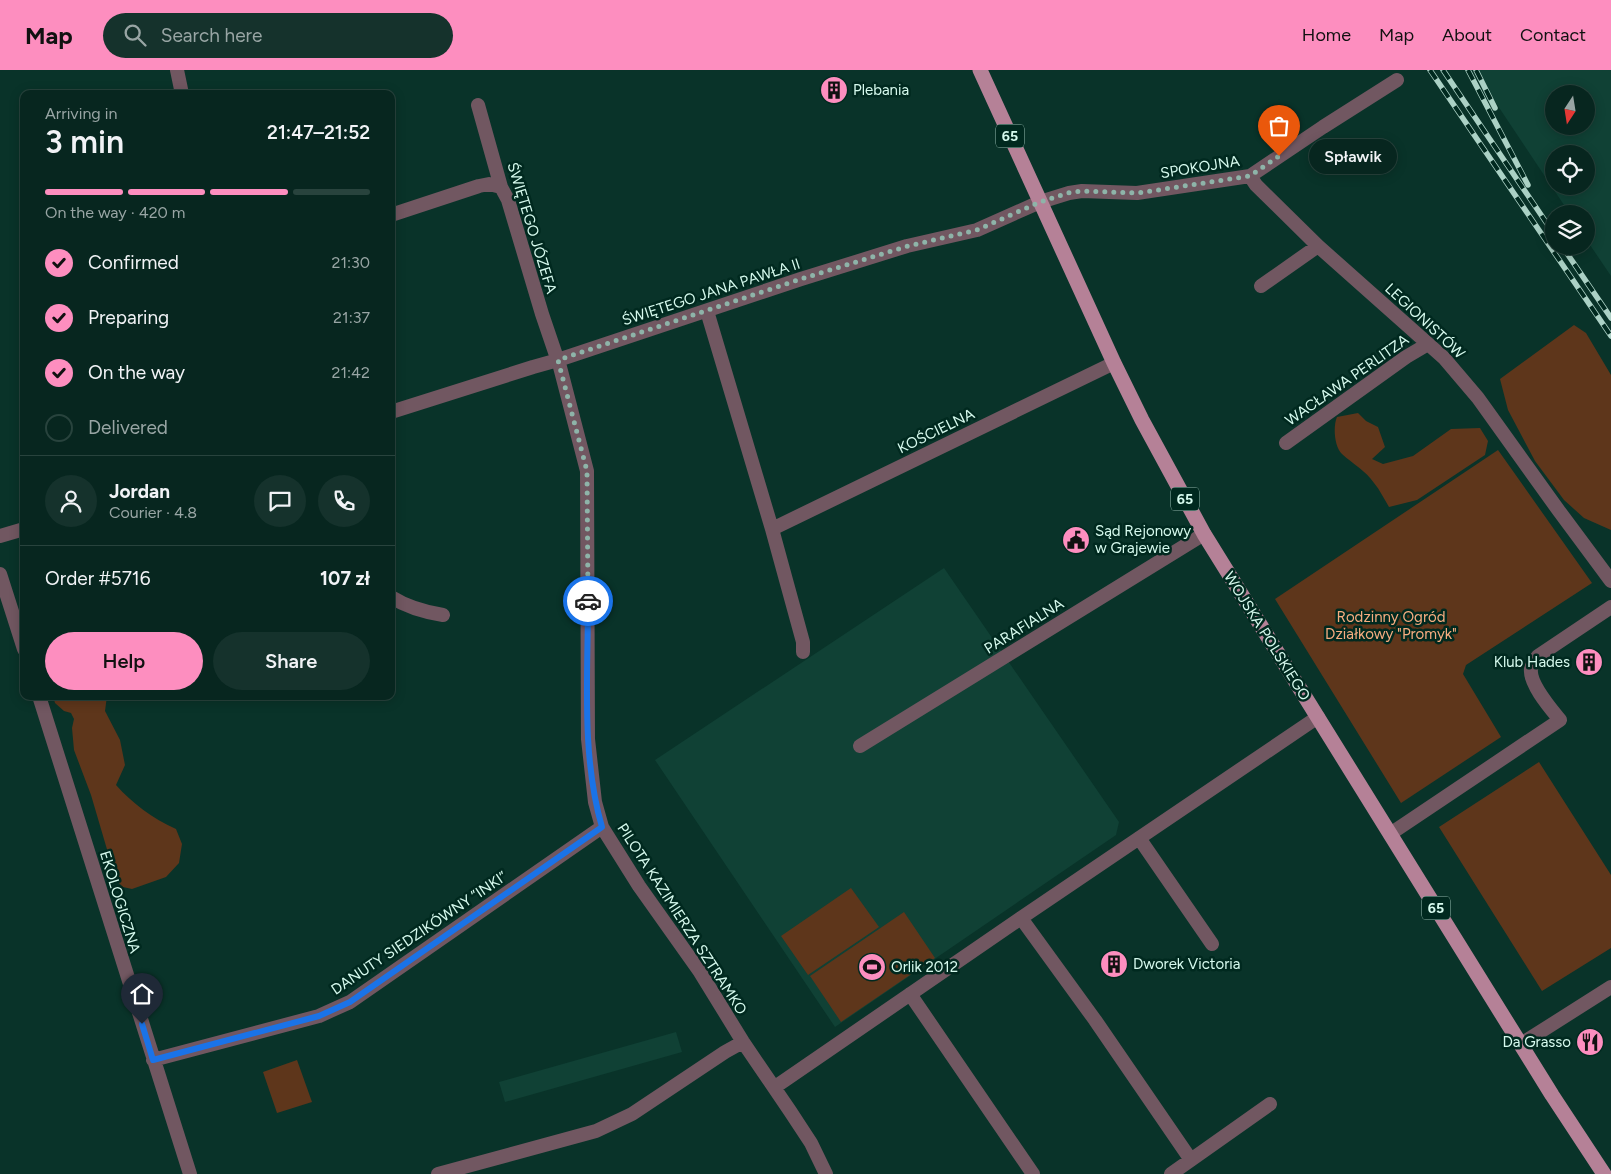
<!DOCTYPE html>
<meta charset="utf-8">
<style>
:root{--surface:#07261f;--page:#15322c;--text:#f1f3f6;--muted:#98a5a4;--line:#28433d;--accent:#fd8ebf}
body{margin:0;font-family:Figtree,sans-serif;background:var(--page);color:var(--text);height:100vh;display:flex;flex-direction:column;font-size:19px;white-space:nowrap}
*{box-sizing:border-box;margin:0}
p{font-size:16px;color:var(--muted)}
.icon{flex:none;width:28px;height:28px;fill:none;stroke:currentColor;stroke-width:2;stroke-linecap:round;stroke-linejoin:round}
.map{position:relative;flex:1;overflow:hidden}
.side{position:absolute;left:20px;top:20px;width:375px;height:610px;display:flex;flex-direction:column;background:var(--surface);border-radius:10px;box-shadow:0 2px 12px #0003,0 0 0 1px var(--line)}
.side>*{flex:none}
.needle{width:32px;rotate:192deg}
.controls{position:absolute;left:1545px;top:15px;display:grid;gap:10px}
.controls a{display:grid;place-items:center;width:50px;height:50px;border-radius:50%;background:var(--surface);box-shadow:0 2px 12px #0003,0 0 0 1px var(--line);font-size:25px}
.pin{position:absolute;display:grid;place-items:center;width:42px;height:42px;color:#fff;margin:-51px -21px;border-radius:50% 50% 50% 0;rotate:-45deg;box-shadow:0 0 5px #0007}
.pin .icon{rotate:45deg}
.courier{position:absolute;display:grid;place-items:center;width:50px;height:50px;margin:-25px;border:4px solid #1a73e8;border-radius:50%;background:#fff;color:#222;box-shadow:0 1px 6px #0007}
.bubble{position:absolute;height:35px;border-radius:18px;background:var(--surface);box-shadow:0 2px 12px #0003,0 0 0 1px var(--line);font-size:16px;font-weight:600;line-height:35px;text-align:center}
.overview em{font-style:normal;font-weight:600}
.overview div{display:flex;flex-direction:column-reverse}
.overview{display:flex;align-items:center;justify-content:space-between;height:85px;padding:0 25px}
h1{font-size:32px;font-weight:600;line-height:38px}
.bar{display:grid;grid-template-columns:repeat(4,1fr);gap:8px 5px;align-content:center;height:60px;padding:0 25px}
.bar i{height:6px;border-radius:4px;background:var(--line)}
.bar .on{background:var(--accent)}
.bar p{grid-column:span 4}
.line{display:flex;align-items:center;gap:12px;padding:0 25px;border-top:1px solid var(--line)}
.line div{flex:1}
.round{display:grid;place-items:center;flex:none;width:52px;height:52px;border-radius:26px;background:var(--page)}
ol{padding:0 25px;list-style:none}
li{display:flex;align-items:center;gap:15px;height:55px}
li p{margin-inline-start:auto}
li .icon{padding:5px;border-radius:50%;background:var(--accent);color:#111;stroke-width:4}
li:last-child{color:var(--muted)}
li i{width:28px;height:28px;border:2px solid var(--line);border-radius:50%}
.action{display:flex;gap:10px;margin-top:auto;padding:10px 25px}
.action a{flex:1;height:58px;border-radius:30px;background:var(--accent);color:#111;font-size:20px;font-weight:600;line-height:58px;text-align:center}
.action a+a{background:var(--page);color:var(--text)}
header{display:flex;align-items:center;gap:30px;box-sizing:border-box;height:70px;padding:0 25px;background:var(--accent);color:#111}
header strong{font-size:24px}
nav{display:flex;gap:28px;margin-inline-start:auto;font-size:18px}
.search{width:350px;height:45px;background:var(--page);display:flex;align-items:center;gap:12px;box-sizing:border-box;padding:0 18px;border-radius:28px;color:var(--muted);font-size:19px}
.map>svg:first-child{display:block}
</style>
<header>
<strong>Map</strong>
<div class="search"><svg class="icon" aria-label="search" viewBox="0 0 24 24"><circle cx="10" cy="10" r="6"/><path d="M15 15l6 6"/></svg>Search here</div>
<nav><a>Home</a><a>Map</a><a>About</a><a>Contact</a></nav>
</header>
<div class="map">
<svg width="1611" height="1104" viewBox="0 0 1611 1104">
<rect width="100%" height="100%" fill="#093329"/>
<path fill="#104135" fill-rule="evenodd" d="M1474 0H1611V206L1586 169V144H1570ZM1554 24H1586V56H1554ZM1554 84H1586V116H1554Z
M944 498 1119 752 1116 765 835 957 655 690Z
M676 962 682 982 505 1032 499 1012Z"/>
<path fill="#5e361b" d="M1574 255 1586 263 1611 305V460L1584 448 1564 430 1535 391 1508 340 1500 309Z
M1358 343 1366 351 1378 357 1385 377 1372 389 1383 394 1413 386 1451 359 1480 358 1488 371 1485 385 1417 430 1389 437C1384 429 1380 420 1374 413 1366 401 1353 394 1342 384 1334 376 1333 356 1337 347Z
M1498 380 1592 513 1466 595 1463 604 1501 667 1401 733 1275 529Z
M53 626H107L105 641 120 670 125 695 116 715C133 734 152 748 176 759L182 774 179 793 166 807 132 819 123 817 116 810 91 725 74 680 72 658 74 649 71 643 64 641 55 633Z
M1539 692 1611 805V878L1542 921 1439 757Z
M851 818 879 857 808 905 781 866Z
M904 842 935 888 841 952 810 906Z
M297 990 312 1032 277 1043 263 1002Z"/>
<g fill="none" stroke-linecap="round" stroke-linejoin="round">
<path stroke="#715761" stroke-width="14" d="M177 0 182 24
M478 35 501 117 508 130 542 244 560 297 587 401 588 669 595 732 602 757 639 816 700 902 743 972 790 1041 811 1073 826 1104
M1250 106 1256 115 1318 176 1444 288 1478 328 1559 441 1611 511
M391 145 479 116 489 114 501 117
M1261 216 1318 176
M707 241 772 459 803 572V582
M391 342 533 297 558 290 801 209 907 176 977 160 1040 132 1069 123 1082 121 1137 123 1250 106 1323 57 1397 10
M1286 373 1406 287 1428 274
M772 459 1114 293
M0 466 24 459
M0 504 24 579
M391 527C407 537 424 542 443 545
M39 626 190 1104
M860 676 1204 464
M1390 764 1560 650C1551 639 1529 614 1531 599 1532 594 1535 590 1538 586L1611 537
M1139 768 1212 874
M1021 848 1095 950 1191 1090
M910 924 1033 1104
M1521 974 1611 917
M153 990 319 946 350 932 602 757
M775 1017 1021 848 1318 647
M438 1104 596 1061 632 1044 725 982 743 972
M1171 1104 1270 1034"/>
<path stroke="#b58197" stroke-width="15" d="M980 0 1114 293 1142 350 1204 464 1552 1025 1604 1104"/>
<g stroke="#abd1c5" stroke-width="5.5">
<path id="rail" d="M1430 0 1611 266
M1443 0 1554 164
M1468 0 1528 115
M1476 0 1495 38
M1562 176 1611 248"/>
</g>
<use href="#rail" stroke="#00291f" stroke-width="4" stroke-dasharray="11" stroke-linecap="butt"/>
</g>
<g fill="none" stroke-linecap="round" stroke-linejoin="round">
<path stroke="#8eb4a9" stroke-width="5" stroke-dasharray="0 9" d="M588 531 587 401 558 290 801 209 908 176 977 160 1040 132 1068 123 1082 121 1138 123 1250 106 1279 86"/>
<path stroke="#1a73e8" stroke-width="6" d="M142 954 153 990 319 946 350 932 602 757C581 685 588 606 588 531"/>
</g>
<defs>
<g id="building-disc" transform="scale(1.4375)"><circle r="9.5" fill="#fd8ebf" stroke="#00291f"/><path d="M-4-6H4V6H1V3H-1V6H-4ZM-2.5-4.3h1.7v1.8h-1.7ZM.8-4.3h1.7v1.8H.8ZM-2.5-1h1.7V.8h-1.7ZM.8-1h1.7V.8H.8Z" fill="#111"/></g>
<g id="civic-disc" transform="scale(1.4375)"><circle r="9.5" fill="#fd8ebf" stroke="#00291f"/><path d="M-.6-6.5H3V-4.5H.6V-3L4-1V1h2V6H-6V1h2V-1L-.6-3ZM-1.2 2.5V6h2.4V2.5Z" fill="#111"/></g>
<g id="stadium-disc" transform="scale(1.4375)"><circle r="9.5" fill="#fd8ebf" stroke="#00291f"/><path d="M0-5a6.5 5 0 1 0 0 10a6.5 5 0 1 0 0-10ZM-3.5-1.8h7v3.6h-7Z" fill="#111"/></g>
<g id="restaurant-disc" transform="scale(1.4375)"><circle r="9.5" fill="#fd8ebf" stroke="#00291f"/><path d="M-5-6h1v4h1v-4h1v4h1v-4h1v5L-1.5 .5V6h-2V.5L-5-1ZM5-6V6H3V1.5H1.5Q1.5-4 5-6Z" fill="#111"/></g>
</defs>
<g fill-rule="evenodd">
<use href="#building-disc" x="834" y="20"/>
<use href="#civic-disc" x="1076" y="470"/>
<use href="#building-disc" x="1589" y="592"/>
<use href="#building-disc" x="1114" y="894"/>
<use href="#stadium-disc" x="872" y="897"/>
<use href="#restaurant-disc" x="1590" y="972"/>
</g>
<g text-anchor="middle" stroke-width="5" stroke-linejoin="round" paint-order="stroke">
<g fill="#00291f" stroke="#96bbb0" stroke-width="1">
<rect x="996" y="54.5" width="28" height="23" rx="4"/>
<rect x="1171" y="417.5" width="28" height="23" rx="4"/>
<rect x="1422" y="826.5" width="28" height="23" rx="4"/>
</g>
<g font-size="14" font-weight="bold" fill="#d6faee">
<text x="1010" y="71">65</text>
<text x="1185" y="434">65</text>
<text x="1436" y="843">65</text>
</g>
<g font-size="15" fill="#d6faee" stroke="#00291f" text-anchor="start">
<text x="853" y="25">Plebania</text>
<text x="1095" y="466">Sąd Rejonowy<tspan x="1095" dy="17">w Grajewie</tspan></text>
<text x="1570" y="597" text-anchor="end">Klub Hades</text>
<text x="1133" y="899">Dworek Victoria</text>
<text x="891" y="902">Orlik 2012</text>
<text x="1571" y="977" text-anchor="end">Da Grasso</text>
</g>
<g font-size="15" fill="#d6faee" stroke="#00291f">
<text transform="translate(1200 97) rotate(-9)" y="5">SPOKOJNA</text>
<text transform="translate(532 158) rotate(73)" y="5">ŚWIĘTEGO JÓZEFA</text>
<text transform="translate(711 222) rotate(-18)" y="5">ŚWIĘTEGO JANA PAWŁA II</text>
<text transform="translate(1425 251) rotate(43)" y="5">LEGIONISTÓW</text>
<text transform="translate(1347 310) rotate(-35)" y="5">WACŁAWA PERLITZA</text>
<text transform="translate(936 361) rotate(-26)" y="5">KOŚCIELNA</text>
<text transform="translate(1024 556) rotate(-32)" y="5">PARAFIALNA</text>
<text transform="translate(1267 566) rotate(58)" y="5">WOJSKA POLSKIEGO</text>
<text transform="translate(120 832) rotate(73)" y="5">EKOLOGICZNA</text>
<text transform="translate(682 849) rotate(57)" y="5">PILOTA KAZIMIERZA SZTRAMKO</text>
<text transform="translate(419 863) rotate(-34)" y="5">DANUTY SIEDZIKÓWNY ”INKI”</text>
</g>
<g font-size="15" fill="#f6ad80" stroke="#00291f">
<text x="1391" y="552">Rodzinny Ogród<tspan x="1391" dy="17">Działkowy "Promyk"</tspan></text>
</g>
</g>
</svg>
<div class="controls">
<a><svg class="needle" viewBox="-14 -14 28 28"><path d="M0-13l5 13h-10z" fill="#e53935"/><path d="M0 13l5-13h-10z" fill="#98a5a4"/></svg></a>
<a><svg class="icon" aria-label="locate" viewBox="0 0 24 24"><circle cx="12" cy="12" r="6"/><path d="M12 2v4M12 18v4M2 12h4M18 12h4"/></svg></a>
<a><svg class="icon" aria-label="layers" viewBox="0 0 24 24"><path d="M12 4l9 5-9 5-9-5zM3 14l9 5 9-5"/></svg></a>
</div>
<div class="pin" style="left:1279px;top:86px;background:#ea580c"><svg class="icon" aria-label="bag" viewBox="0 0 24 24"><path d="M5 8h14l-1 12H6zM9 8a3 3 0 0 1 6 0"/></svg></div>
<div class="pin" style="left:142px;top:954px;background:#1f2937"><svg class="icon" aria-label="home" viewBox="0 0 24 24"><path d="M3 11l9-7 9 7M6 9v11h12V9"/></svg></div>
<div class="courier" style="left:588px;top:531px"><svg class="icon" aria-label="car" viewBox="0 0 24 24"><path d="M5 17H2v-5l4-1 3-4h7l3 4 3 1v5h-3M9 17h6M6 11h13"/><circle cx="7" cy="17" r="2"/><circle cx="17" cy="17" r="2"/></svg></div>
<div class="bubble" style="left:1309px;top:69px;width:88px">Spławik</div>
<section class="side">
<div class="overview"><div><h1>3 min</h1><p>Arriving in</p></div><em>21:47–21:52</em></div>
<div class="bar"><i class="on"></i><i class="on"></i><i class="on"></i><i></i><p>On the way · 420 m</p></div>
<ol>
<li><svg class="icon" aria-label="check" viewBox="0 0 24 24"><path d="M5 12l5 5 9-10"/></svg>Confirmed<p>21:30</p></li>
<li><svg class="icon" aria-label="check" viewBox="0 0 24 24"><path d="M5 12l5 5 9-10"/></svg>Preparing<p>21:37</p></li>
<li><svg class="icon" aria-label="check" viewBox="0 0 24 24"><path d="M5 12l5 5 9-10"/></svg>On the way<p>21:42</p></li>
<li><i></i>Delivered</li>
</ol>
<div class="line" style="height:90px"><a class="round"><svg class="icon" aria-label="person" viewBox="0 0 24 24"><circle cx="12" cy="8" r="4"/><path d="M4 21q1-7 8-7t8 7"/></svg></a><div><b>Jordan</b><p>Courier · 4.8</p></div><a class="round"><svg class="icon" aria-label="chat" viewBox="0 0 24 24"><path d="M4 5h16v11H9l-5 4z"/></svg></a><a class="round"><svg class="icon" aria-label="phone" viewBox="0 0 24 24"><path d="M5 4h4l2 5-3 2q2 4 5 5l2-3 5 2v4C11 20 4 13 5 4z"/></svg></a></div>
<div class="line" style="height:65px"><div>Order #5716</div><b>107 zł</b></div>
<div class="action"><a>Help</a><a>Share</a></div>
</section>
</div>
